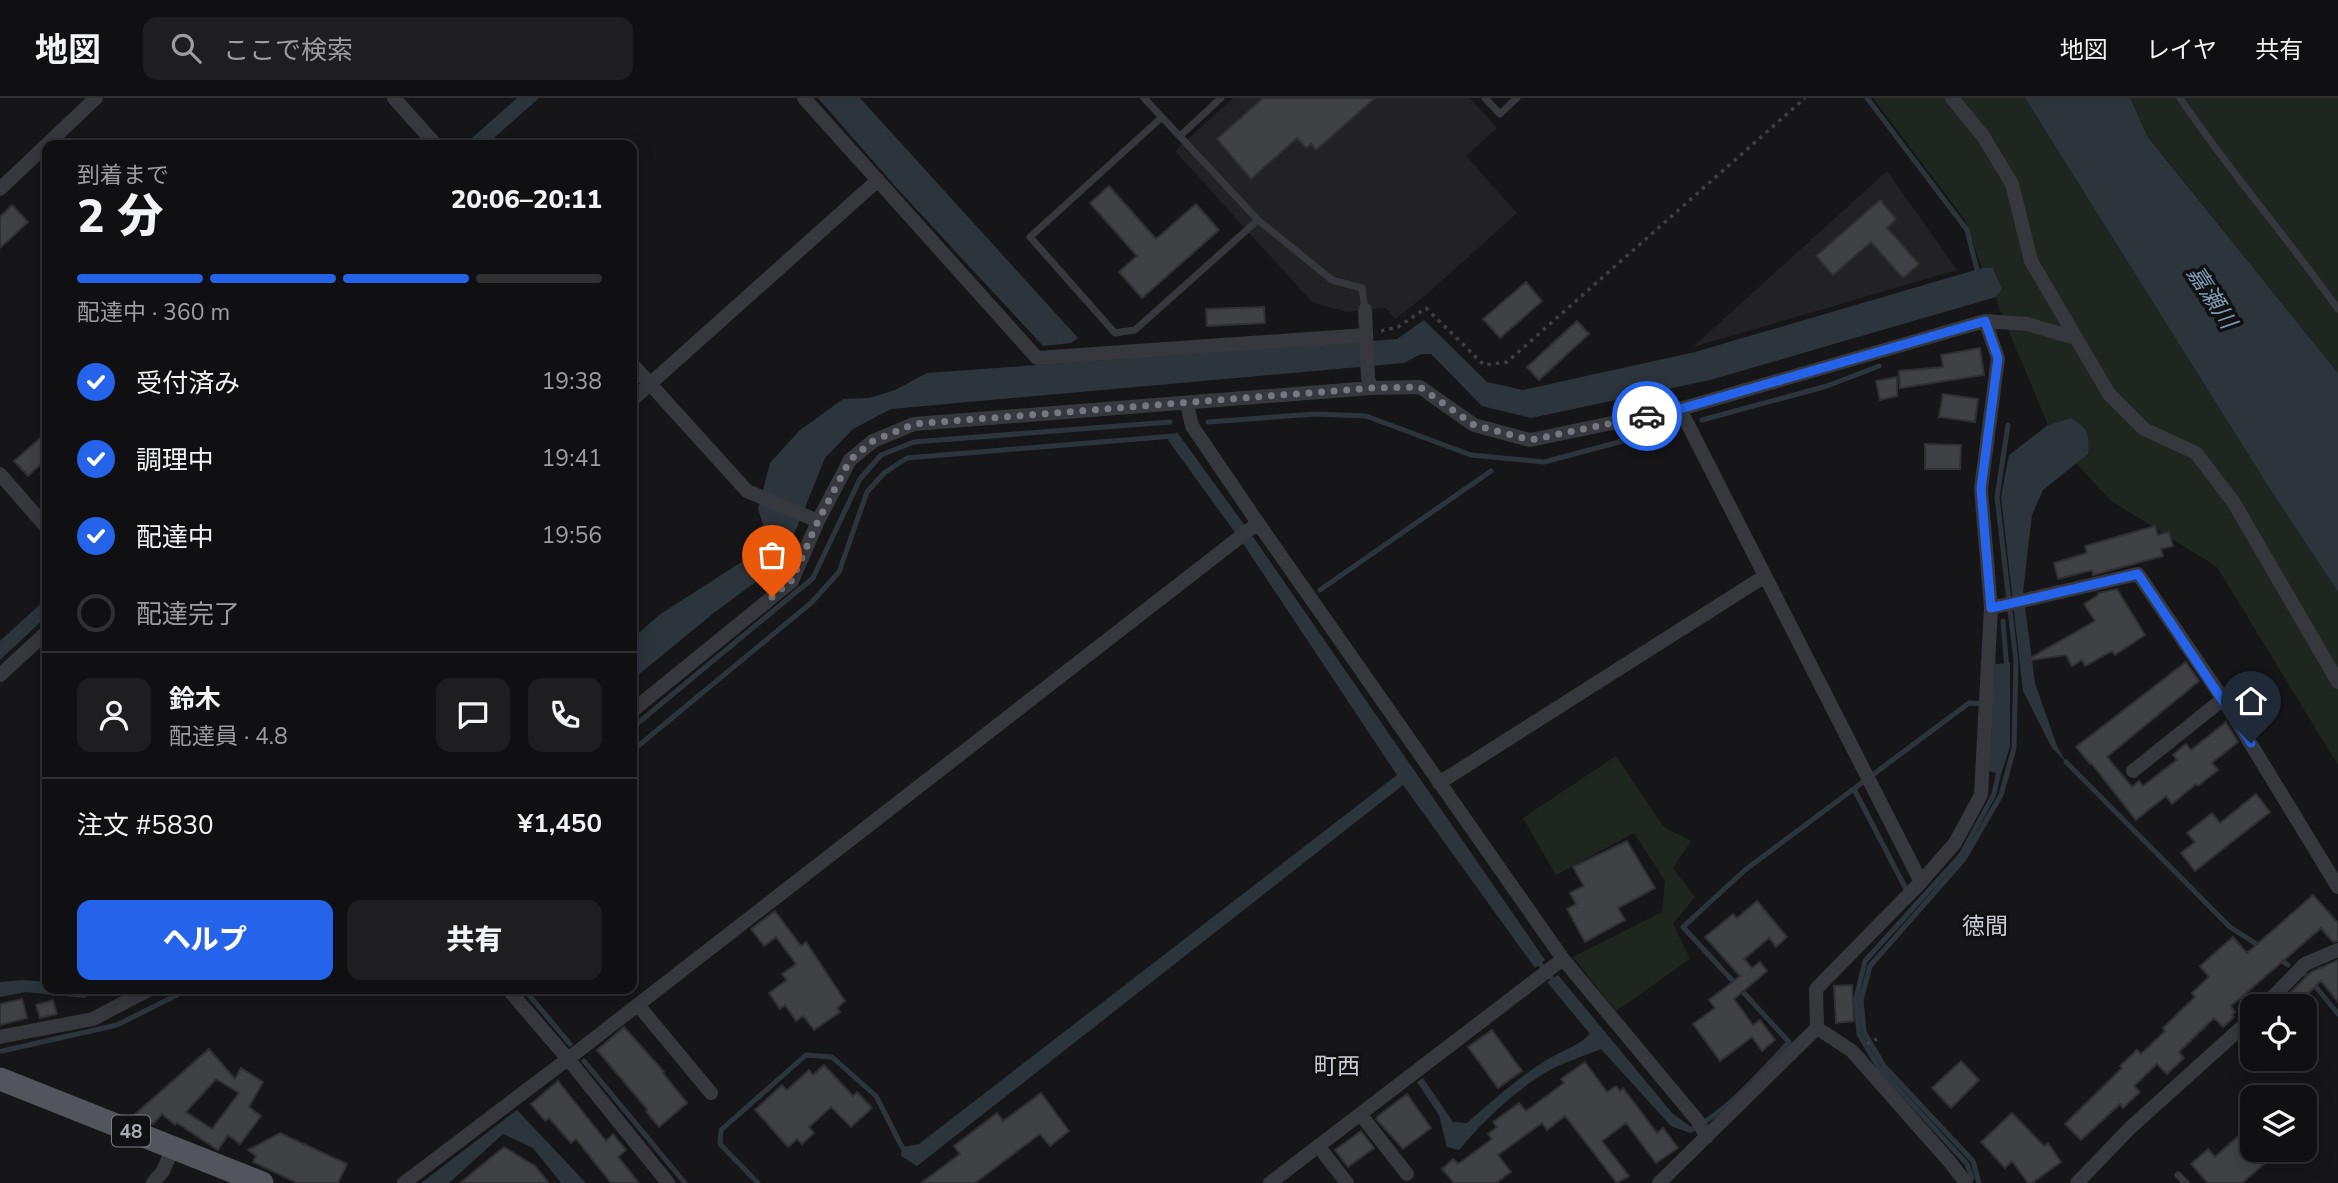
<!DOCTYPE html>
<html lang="ja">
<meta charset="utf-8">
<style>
:root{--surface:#101012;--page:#1e1e20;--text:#f1f3f6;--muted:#9c9d9f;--line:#303032;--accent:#2563eb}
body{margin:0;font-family:"Nunito Sans","Noto Sans JP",sans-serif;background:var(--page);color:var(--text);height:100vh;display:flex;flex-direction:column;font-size:26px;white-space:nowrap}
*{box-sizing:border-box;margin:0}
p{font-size:23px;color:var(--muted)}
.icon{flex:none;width:38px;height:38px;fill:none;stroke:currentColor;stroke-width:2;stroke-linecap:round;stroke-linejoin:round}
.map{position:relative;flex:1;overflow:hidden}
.panel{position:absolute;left:42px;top:42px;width:595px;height:854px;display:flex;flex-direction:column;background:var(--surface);border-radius:14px;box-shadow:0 4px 18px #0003,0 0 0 2px var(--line)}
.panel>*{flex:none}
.fabs{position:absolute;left:2240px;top:896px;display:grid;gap:14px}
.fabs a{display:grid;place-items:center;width:77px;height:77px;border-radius:14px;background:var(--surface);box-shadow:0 4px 18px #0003,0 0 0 2px var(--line);font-size:35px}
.pin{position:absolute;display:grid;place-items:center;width:60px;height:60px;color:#fff;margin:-72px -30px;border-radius:50% 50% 50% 0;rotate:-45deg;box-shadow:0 0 7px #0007}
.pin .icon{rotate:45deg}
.courier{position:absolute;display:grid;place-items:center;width:70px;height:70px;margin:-35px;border:5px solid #2563eb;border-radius:50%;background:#fff;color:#222;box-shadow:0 2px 9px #0007}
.summary em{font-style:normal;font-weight:800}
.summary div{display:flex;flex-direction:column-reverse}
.summary{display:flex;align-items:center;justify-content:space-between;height:119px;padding:0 35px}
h1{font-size:46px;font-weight:800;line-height:52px}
.bar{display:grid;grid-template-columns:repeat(4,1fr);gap:10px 7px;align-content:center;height:84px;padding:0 35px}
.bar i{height:9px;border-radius:5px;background:var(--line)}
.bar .current{background:var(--accent)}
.bar p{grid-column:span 4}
.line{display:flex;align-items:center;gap:18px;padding:0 35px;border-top:2px solid var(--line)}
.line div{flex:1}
.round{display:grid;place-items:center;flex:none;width:74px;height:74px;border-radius:14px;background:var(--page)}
ol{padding:0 35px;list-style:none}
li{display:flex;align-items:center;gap:21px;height:77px}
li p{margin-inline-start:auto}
li .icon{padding:7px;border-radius:50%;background:var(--accent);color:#fff;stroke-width:4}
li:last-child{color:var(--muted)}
li i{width:38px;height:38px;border:4px solid var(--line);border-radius:50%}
.button{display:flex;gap:14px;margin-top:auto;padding:14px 35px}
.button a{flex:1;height:80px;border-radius:14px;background:var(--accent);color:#fff;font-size:28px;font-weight:800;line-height:80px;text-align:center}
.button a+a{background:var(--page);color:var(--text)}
header{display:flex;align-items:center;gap:42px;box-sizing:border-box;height:98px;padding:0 35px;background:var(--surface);border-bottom:2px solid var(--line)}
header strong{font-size:33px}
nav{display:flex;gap:38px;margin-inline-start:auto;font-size:24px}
.search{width:490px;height:63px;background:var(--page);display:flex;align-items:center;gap:18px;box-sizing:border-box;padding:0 24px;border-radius:14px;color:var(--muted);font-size:26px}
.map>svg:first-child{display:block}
</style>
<header>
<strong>地図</strong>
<div class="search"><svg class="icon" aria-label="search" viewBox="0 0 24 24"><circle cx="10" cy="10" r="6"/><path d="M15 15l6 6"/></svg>ここで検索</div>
<nav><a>地図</a><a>レイヤ</a><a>共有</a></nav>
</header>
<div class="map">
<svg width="2338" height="1085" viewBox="0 0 2338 1085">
<rect width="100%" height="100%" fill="#161618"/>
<path fill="#222225" d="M1233 0H1470L1497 30 1466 58 1517 115 1427 196 1395 221 1386 210 1346 214 1312 204 1175 53Z
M1887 73 1957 172 1693 249Z"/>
<path fill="#1e261f" d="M1873 0H2025L2270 391 2338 494V667L2217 469 2110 402 2076 365 2088 356 2071 320 2048 327 1999 210 1996 199 2002 191 1993 170H1982L1965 122Z
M2130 0H2338V275L2148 38Z
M1616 658 1664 729 1691 743 1673 770 1695 799 1673 826 1690 861 1616 913 1573 859 1662 814 1665 783 1634 735 1556 777 1523 720Z"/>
<path fill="#2c353c" d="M517 0H539L486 47H464Z
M818 0H860L1078 240 1071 245 1043 248 894 87Z
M2025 0H2130L2148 39 2338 275V494L2270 391Z
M1982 170H1993L2002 191 1996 199 1710 282 1531 320 1482 308 1431 256H1421L1404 265 891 311 853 331 825 360 783 464 715 514 632 582V541L659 517 754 456 763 426 758 411 770 365 799 333 843 301 869 300 895 292 927 275 1397 241 1424 222 1487 284 1523 292 1695 254Z
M2071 320C2088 330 2090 337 2088 356L2043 392 2032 417 2023 494 2035 585 2057 648 2066 664 2052 650 2023 593 2001 399 2009 357 2048 327Z
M1177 334 1256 443 1545 862 1535 870 1403 687 917 1068 901 1058 902 1049 919 1046 1397 677 1244 447 1168 342Z
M47 500V518L0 562V543Z
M2010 565V649L2001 676 1988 673 1995 566Z
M1558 877 1672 1015 1691 1029 1690 1035 1671 1028 1601 951C1584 958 1565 964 1550 972 1515 992 1484 1022 1459 1052L1447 1049 1439 1017 1417 984 1423 980 1453 1024 1467 1025C1493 1002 1519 979 1548 961 1563 952 1577 949 1590 936L1547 884Z
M22 882 47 884V891H102L84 900 26 894 0 899V884Z
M517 1012 586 1085H561L533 1050 503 1036 449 1085H421Z"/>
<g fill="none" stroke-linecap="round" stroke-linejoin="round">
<path stroke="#2c353c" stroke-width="5" d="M1867 0 1967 132 1978 176
M1702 322 1827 288 1879 268
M1208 324 1315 316 1366 318 1471 357 1544 364 1672 330
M1320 492 1491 373
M2003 523 2007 572
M632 630 813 480 860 381 881 357 914 344 1170 324
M632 653 811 505 839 474 867 394 884 375 907 360 1173 338
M2066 664 2230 829 2261 849
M1854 691 1907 793
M2278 860 2288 867
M1540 866 1552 881
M2307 878 2338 916
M524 891 570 946
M2 953 117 927 189 891
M584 963 685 1085
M1691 1032C1730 1011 1759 976 1789 944L1683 829 1745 772 1969 605 1984 606
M1968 1084 1972 1080 1967 1066 1879 970 1859 936 1856 901 1865 863 1961 757 1994 696 2000 669
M758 1085 720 1046 721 1032 806 957 832 959 876 998 902 1049 906 1052
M1979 1085 1973 1063 1884 968 1864 934 1861 902 1870 868 1964 761 2001 697 2014 650 2016 564 1997 399 2008 327"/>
</g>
<path fill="#404145" stroke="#303034" stroke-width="2" fill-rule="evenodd" d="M1263 0H1375L1316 52 1311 46 1306 50 1297 40 1251 81 1217 41Z
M1109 88 1156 141 1196 106 1219 132 1142 200 1119 174 1137 158 1090 105Z
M1880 102 1896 121 1887 130 1919 166 1903 180 1871 144 1833 177 1816 158Z
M12 107 28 124 0 150V119Z
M1526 184 1542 203 1500 240 1483 221Z
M1264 209 1265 225 1207 228 1206 211Z
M1577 223 1589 236 1539 282 1527 269Z
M1980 250 1984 277 1900 290 1899 273 1943 269 1941 257Z
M1897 279V298L1880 302 1876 283Z
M1943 296 1978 301 1975 324 1939 319Z
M47 334V360L28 378 14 363Z
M1925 346 1961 347 1960 371H1925Z
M2155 428 2158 437 2169 434 2173 448 2161 451 2163 458 2093 477 2092 472 2058 481 2054 465 2087 455 2085 448Z
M2117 491 2145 537 2115 557 2112 553 2085 568 2082 562 2072 568 2066 557 2025 563 2095 523 2084 506 2098 497V495Z
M2186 564 2199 583 2107 659 2132 689 2139 683 2143 688 2177 662 2173 657 2186 646 2191 652 2226 624 2238 644 2212 665 2218 672 2198 688 2196 686 2172 706 2166 698 2136 722 2091 665 2090 666 2076 649Z
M2256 696 2270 714 2195 773 2181 755 2195 744 2187 735 2212 715 2220 725Z
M1627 743 1655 790 1618 810 1625 822 1585 844 1567 811 1576 806 1570 795 1584 788 1573 769Z
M2313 797 2338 825V843L2333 844 2321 830 2231 908 2235 914 2232 917 2234 919 2223 929 2214 920 2179 954 2184 960 2167 976 2157 966 2134 988 2140 994 2123 1010 2120 1006 2081 1042 2065 1026 2122 970 2120 968 2137 952 2141 956 2165 933 2163 930 2195 899 2192 895 2209 879 2200 868 2233 839 2247 855Z
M1757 803 1787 839 1776 849 1769 840 1744 861 1752 870 1760 864 1767 873 1734 901 1753 927 1760 922 1775 942 1762 953 1752 939 1720 963 1693 926 1715 910 1709 902 1740 878 1705 839 1733 816 1737 820Z
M775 813 801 848 806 844 845 903 837 910 840 914 814 932 803 918 796 923 785 907 780 911 769 895 787 882 782 876 796 866 776 839 764 848 751 831Z
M2338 862V904L2321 883 2295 908 2286 899 2311 874Z
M1852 887 1854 923 1836 925 1834 888Z
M22 901 27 920 0 927V906Z
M53 902 57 916 40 920 36 907Z
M624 929 664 974 663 975 687 1005 659 1029 646 1013 647 1011 597 952Z
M1492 932 1522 973 1498 990 1468 949Z
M209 951 235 981 241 970 263 984 249 1009 261 1018 240 1046 228 1037 218 1052 177 1025 175 1027 162 1016 153 1026 133 1018ZM216 981 239 995 212 1031 186 1014Z
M1961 963 1979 982 1951 1010 1932 990Z
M1585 964 1607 994 1616 988 1620 993 1623 990 1657 1035 1663 1030 1678 1050 1656 1065 1626 1025 1602 1043 1629 1078 1617 1085 1565 1018 1547 1032 1542 1025 1498 1057 1511 1074 1496 1085H1454L1442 1071 1453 1061 1458 1066 1492 1041 1488 1036 1497 1029 1493 1024 1519 1005 1526 1013 1564 985 1561 981Z
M824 967 853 998 857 994 872 1010 851 1029 831 1009 809 1029 814 1035 802 1046 797 1041 788 1049 755 1012 782 987 787 992 809 972 813 977Z
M558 983 606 1043 613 1036 626 1052 618 1059 639 1085H611L576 1041 571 1045 549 1020 545 1023 531 1006Z
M1041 995 1069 1033 1050 1048 1040 1036 975 1085H921L960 1056 954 1048 997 1015 1003 1023Z
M1407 996 1431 1030 1403 1051 1376 1021 1378 1018Z
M2012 1015 2044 1048 2048 1045 2061 1064 2032 1085H2028L2012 1063 2005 1070 1981 1044Z
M2245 1032 2252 1040V1052H2262L2270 1061 2242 1085H2208L2191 1066 2208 1051 2215 1059Z
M1361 1033 1374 1050 1348 1069 1335 1052Z
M280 1035 347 1066 338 1085H297L253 1064 256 1058 248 1052Z
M504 1049 535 1068 549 1085H460Z"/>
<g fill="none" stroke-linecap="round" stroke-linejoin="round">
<path stroke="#3d3f44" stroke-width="3.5" stroke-dasharray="3.5 5" stroke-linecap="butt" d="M1381 233 1398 229 1426 210 1484 267 1507 264 1805 0
M1867 946 1877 941"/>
<path stroke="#37383d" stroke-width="7" d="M1144 0 1258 122 1332 182 1362 190 1365 212
M1485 0 1500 16 1517 0
M2180 0C2229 73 2287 139 2338 211
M1162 19 1030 139 1115 235 1135 232 1258 122
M1180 38 1221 0
M2178 1077 2186 1085"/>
<path stroke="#37383d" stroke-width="14" d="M394 0 436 47
M804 0 1037 260 1365 237
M1952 0 1983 38 2012 86 2031 163 2109 296 2144 331 2196 355 2234 405 2338 584
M0 91 96 0
M1365 212 1368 280 1371 290
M1985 223 2027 226 2076 240
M632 266 747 393 818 423
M632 302 878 82
M1680 311 1921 784
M0 376 47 430
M1258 425 1563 861 1270 1085
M1991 510 2138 476 2227 607 2338 789
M0 577 47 534
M632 613 792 483 818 423 850 362 873 343 914 326 1371 290 1420 289 1474 327 1530 342 1680 311 1985 223 1998 260 1981 391 1991 510 1981 697 1955 745 1921 784 1816 891 1817 930 1659 1085
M2133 673 2223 601
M1439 685 1765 478
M1563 861 1697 1022 1707 1039
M508 891 568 961 668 1085
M638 907 711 995
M2264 908 2305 866 2338 852
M1817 930 1852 953 1949 1063 1966 1085
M0 939 93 921 150 891
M1361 1017 1407 1076
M1319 1049 1347 1085
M153 1085 163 1073 173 1050
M404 1085 577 954 1258 425 1192 328 1187 306
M2077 1085 2130 1030 2252 920"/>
<path stroke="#53555c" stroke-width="23" d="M0 981 262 1085"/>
</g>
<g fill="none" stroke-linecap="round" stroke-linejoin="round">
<path stroke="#757880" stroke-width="7" stroke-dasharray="0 12.6" d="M772 499 792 482 818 423 850 362 873 343 914 326 1371 290 1420 289 1474 327 1530 342 1647 318"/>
<path stroke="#2563eb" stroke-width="9" d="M1647 318 1680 311 1985 223 1998 260 1981 391 1991 510 2138 476 2251 645"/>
</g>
<g text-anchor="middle" stroke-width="7" stroke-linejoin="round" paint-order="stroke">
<rect fill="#111113" stroke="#7b7e86" stroke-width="2" x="112" y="1017.5" width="38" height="31" rx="5"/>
<g font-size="19" font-weight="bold" fill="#a8adb8">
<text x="131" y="1040">48</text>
</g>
<g font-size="23" font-style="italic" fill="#7f9bb3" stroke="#111113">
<text transform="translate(2212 199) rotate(57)" y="8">嘉瀬川</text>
</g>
<g font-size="23" fill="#c9ccd4" stroke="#111113">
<text x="1985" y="836">徳間</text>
<text x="1337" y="976">町西</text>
</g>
</g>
</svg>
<div class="fabs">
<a><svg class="icon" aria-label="locate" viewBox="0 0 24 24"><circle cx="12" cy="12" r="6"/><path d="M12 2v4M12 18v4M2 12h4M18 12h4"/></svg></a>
<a><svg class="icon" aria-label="layers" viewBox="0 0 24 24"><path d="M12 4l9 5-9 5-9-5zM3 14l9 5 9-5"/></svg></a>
</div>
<div class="pin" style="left:772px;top:499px;background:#ea580c"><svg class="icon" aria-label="bag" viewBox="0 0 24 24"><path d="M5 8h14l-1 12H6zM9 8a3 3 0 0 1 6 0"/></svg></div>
<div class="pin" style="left:2251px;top:645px;background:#1f2937"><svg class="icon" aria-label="home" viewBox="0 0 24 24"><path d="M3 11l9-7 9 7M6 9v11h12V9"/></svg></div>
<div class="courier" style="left:1647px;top:318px"><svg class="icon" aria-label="car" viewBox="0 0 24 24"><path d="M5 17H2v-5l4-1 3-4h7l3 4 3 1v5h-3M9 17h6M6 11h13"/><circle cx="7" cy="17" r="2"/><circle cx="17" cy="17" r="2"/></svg></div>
<section class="panel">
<div class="summary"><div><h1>2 分</h1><p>到着まで</p></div><em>20:06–20:11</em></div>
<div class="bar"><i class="current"></i><i class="current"></i><i class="current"></i><i></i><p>配達中 · 360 m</p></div>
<ol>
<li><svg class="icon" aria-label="check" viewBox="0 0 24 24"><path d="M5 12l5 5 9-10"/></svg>受付済み<p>19:38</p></li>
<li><svg class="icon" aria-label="check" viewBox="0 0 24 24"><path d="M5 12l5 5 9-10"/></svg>調理中<p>19:41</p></li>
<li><svg class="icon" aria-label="check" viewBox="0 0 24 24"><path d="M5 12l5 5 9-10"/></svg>配達中<p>19:56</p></li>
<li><i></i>配達完了</li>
</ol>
<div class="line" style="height:126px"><a class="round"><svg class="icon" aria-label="person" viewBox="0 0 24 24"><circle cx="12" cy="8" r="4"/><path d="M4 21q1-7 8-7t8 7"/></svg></a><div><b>鈴木</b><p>配達員 · 4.8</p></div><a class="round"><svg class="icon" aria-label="chat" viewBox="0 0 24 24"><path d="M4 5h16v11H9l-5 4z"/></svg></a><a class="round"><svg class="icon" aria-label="phone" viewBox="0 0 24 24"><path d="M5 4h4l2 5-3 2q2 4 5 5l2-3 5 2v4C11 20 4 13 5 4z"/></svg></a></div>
<div class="line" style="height:91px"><div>注文 #5830</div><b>¥1,450</b></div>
<div class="button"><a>ヘルプ</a><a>共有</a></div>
</section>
</div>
